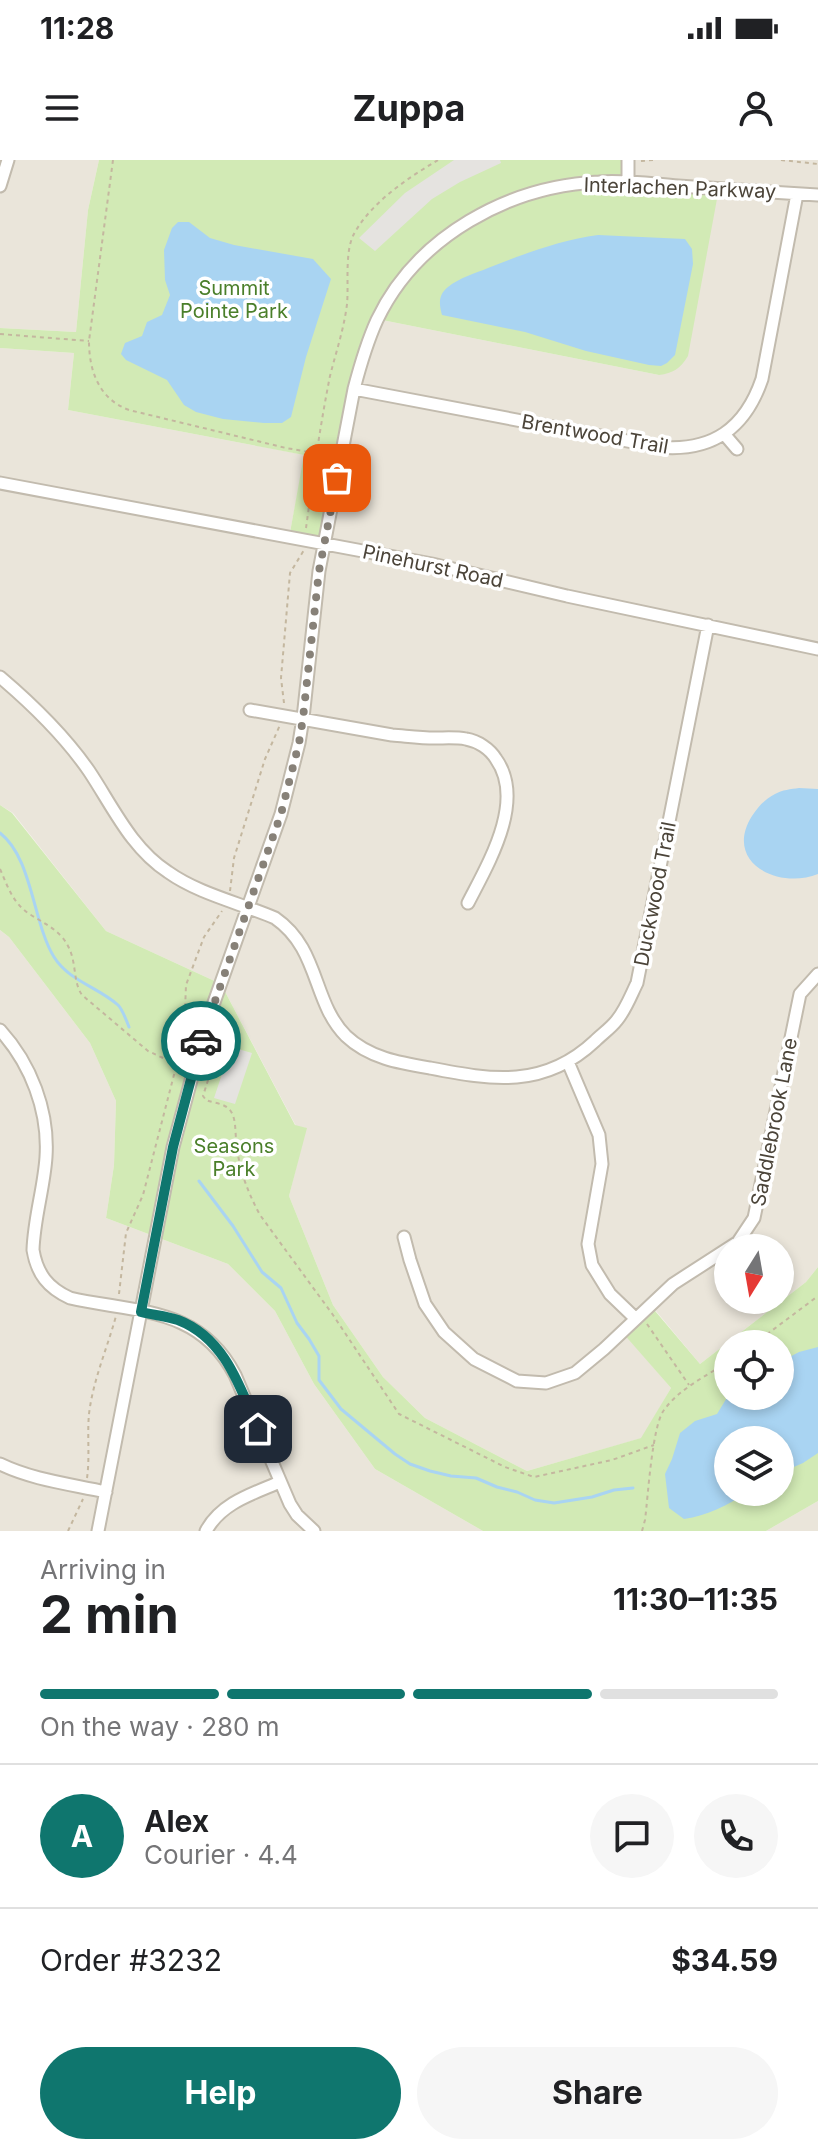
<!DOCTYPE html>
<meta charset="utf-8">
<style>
:root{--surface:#fff;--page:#f6f6f6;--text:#202124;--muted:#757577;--line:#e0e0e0;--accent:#0f766e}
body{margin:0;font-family:Inter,sans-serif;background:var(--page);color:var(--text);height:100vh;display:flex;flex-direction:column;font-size:30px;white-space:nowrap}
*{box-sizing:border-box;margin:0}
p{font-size:26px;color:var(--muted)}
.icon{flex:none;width:44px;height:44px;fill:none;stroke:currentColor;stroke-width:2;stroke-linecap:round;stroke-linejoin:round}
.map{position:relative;height:1371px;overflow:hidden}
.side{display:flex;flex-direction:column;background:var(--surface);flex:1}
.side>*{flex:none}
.needle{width:52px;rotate:191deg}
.buttons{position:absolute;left:714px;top:1074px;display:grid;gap:16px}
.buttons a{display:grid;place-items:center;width:80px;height:80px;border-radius:50%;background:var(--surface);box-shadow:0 4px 12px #0003;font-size:40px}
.pin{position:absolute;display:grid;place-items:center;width:68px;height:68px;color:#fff;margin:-34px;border-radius:16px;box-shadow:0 4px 12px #0006}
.courier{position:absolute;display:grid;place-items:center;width:80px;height:80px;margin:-40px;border:6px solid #0f766e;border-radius:50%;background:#fff;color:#222;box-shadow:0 2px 10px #0007}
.head em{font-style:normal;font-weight:700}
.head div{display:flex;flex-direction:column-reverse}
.head{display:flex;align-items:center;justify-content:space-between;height:136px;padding:0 40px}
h1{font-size:52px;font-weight:700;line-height:60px}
.bar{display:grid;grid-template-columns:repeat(4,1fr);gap:12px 8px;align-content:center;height:96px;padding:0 40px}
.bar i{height:10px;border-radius:6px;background:var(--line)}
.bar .on{background:var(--accent)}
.bar p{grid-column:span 4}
.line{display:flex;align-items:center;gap:20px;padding:0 40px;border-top:2px solid var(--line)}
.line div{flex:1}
.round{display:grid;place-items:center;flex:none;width:84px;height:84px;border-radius:42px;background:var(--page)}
.primary-button{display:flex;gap:16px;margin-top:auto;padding:16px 40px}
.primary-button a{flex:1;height:92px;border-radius:48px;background:var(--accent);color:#fff;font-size:32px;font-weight:700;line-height:92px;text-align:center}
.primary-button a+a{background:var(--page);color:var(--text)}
.status{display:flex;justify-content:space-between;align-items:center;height:56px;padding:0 40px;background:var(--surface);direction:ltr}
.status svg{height:22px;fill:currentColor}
header{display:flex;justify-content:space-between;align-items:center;height:104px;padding:0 40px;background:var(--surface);font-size:36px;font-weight:700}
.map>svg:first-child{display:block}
</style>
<div class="status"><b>11:28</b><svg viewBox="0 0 49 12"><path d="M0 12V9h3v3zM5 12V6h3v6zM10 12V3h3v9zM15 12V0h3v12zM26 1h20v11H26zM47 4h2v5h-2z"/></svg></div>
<header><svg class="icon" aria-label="menu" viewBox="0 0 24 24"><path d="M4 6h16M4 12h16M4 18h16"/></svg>Zuppa<svg class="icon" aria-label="person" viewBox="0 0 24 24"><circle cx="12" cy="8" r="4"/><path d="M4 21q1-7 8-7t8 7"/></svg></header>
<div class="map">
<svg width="818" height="1371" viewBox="0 0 818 1371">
<rect width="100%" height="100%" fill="#f6f3ec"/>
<path fill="#eae5da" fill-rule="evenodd" d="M0 0H99L88 50 76 172 0 168Z
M628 0H818V1107L806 1122 700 1204 651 1145 623 1172 671 1228 642 1278 527 1311 425 1258 383 1217 333 1145 289 1036 306 968 296 966 221 824 106 771 13 653 0 645V188L74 193 68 250 305 295 289 377 354 229 377 159 659 215 628 22ZM728 1088H780V1140H728Z
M0 770 9 777 90 883 116 941 114 1005 106 1058 228 1104 275 1151 314 1224 375 1309 483 1371H0Z
M818 1341V1371H766Z"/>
<path fill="#d2eab5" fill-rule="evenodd" d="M99 0H628V22L719 28 688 196C680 209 673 213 659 215L377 159 368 182 324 384 289 378 304 295 68 250 74 193 0 188V168L76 172 88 50Z
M0 645 12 653 106 771 221 824 295 965 307 968 289 1036 333 1145 383 1217 425 1258 527 1311 641 1278 671 1228 622 1172 650 1145 700 1204 806 1122 818 1107V1341L766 1371H483L375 1309 314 1224 275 1151 228 1104 106 1058 114 1005 116 941 90 883 9 777 0 770ZM728 1184H780V1236H728ZM728 1280H780V1332H728Z"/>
<path fill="#e5e3e0" d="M454 0H500L501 3 460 22 432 39 375 91 359 78 405 33Z
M231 887 252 893 235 944 214 938Z"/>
<path fill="#a9d4f2" d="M178 62H189L210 78 234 85 313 99 331 119 306 197 291 257 282 263H264L223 259 196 252 184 245 167 220 126 200 121 194 125 183 142 176 147 162 162 155 170 135 165 120 164 90 172 68Z
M598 75 685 79 692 89 693 104 675 195 667 203 661 206 649 205 586 191 525 172 442 155C439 144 438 135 448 127 459 118 476 113 488 108 524 94 560 80 598 75Z
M799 628 818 629V714C778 730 723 702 752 656 759 646 764 640 775 634 782 630 791 629 799 628Z
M818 1187V1293L803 1303 780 1313V1280H728V1332H748C728 1345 707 1356 684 1359L669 1348 665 1314 672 1299 680 1273 695 1261 717 1254 728 1236H780V1202L799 1192Z"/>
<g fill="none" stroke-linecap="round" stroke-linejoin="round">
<path stroke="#a9d4f2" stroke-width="3" d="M0 673C32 697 33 763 54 797 69 821 98 827 118 845 123 850 126 860 129 867
M199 1021 233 1066 262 1112 281 1128 297 1163 309 1179 319 1196V1220L341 1249 395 1294 410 1304 430 1311 451 1316 476 1318 497 1327 517 1332 535 1340 554 1343 592 1337 614 1330 633 1328"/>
<g stroke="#c2bbae" stroke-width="15">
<path id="minor" d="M628 0V22
M0 26 8 0
M354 229 659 287C712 292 745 269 762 219L797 34
M725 275 737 289
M0 323 432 404 567 436 818 489
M0 517C33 545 64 575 89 611 113 647 131 688 168 712 199 734 240 743 275 758 320 789 312 842 346 876 369 898 400 903 430 908 492 920 544 929 595 881 602 874 611 868 617 860 626 849 631 835 637 823L708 465
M250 550 392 575C406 576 420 578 435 578 445 578 456 577 466 579 478 581 490 589 496 599 526 641 488 704 468 743
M0 870C31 904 49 951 46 997 44 1028 34 1058 33 1090 37 1114 48 1128 70 1138 136 1153 199 1146 235 1215L290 1344 297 1355 314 1371
M568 902 599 975 602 1004 588 1084 592 1105 610 1134 636 1159
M404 1077 410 1100 425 1144 444 1172 474 1199 517 1221 546 1223 575 1213 604 1189 673 1124 738 1082 754 1058 800 834 818 814
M0 1304C33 1320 70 1324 106 1332
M98 1371 173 987 206 865 281 654 299 583 303 558 319 411 354 229C360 206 367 182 377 160 417 76 509 26 599 22 625 20 652 24 678 26 725 29 771 32 818 35
M206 1371C221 1343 252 1334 280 1322"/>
</g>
<path stroke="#c4b79f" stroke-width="2" stroke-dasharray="4 4" stroke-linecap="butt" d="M113 0 89 181C89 211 99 239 129 250L286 288 315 293
M781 0 818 4
M641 1 653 0
M0 174 89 181
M306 368C313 317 320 266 330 216 336 192 344 169 347 144 349 123 344 90 355 72 373 41 408 18 438 0
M284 543 281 518 290 413 304 390
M0 709C8 727 13 744 31 755 42 762 53 767 62 777 79 797 71 819 82 835L148 891 176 904
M230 731 234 698 265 599 280 565
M211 885 217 888V892L203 936 206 940C213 943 223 943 229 949 236 956 235 969 236 978 238 1007 247 1031 260 1055L333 1155 399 1254 505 1307 534 1317 612 1300 654 1285
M119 1134 126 1073 143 1035 184 876 186 825 204 777 222 751
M647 1164 689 1225
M754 1184 818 1136
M87 1318C90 1297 87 1275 89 1254 93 1220 107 1189 116 1156
M68 1371 83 1339
M642 1371 645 1360C648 1337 652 1266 664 1250 679 1229 706 1216 728 1202"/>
<use href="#minor" stroke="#fff" stroke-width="11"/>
</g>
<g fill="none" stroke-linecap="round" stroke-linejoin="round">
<path stroke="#878178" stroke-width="8" stroke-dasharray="0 14.4" d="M201 881 281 654 299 583 303 558 319 411 337 318"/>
<path stroke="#0f766e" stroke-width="10" d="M201 881 173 987 141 1152C153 1155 166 1156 178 1160 225 1178 240 1227 258 1269"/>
</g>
<g text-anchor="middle" stroke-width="7" stroke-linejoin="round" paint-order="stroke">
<g font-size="20" fill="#4b4439" stroke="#fff">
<text transform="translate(680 28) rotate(2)" y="7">Interlachen Parkway</text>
<text transform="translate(595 274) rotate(10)" y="7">Brentwood Trail</text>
<text transform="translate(433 406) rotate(12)" y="7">Pinehurst Road</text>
<text transform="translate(655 734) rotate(-79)" y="7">Duckwood Trail</text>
<text transform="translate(774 962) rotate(-79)" y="7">Saddlebrook Lane</text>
</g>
<g font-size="20" fill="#4a7f2a" stroke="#fff">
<text x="234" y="135">Summit<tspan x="234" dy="23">Pointe Park</tspan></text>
<text x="234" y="993">Seasons<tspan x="234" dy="23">Park</tspan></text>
</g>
</g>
</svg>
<div class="buttons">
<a><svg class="needle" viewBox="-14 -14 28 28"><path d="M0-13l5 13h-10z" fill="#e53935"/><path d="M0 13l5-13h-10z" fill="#757577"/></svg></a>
<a><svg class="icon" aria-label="locate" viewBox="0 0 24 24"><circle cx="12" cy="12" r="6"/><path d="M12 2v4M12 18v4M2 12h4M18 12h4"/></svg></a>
<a><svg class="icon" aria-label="layers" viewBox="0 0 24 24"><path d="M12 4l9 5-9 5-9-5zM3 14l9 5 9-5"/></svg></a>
</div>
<div class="pin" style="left:337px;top:318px;background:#ea580c"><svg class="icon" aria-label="bag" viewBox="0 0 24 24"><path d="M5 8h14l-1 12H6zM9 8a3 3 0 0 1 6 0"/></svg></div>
<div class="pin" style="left:258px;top:1269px;background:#1f2937"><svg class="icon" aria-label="home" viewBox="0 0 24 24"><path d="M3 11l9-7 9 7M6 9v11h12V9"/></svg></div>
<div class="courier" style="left:201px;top:881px"><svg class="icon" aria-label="car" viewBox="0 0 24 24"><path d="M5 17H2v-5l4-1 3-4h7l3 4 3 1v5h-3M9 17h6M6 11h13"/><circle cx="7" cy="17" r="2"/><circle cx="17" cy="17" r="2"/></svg></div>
</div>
<section class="side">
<div class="head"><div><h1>2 min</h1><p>Arriving in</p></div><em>11:30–11:35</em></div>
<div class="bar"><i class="on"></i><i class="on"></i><i class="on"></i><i></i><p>On the way · 280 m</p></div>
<div class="line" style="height:144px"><b class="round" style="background:var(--accent);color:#fff">A</b><div><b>Alex</b><p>Courier · 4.4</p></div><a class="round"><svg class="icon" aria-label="chat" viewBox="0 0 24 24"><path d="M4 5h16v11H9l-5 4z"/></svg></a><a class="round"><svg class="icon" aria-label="phone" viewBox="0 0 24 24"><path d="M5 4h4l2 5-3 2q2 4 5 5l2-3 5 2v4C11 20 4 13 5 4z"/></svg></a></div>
<div class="line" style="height:104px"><div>Order #3232</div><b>$34.59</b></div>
<div class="primary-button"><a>Help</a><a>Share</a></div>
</section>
